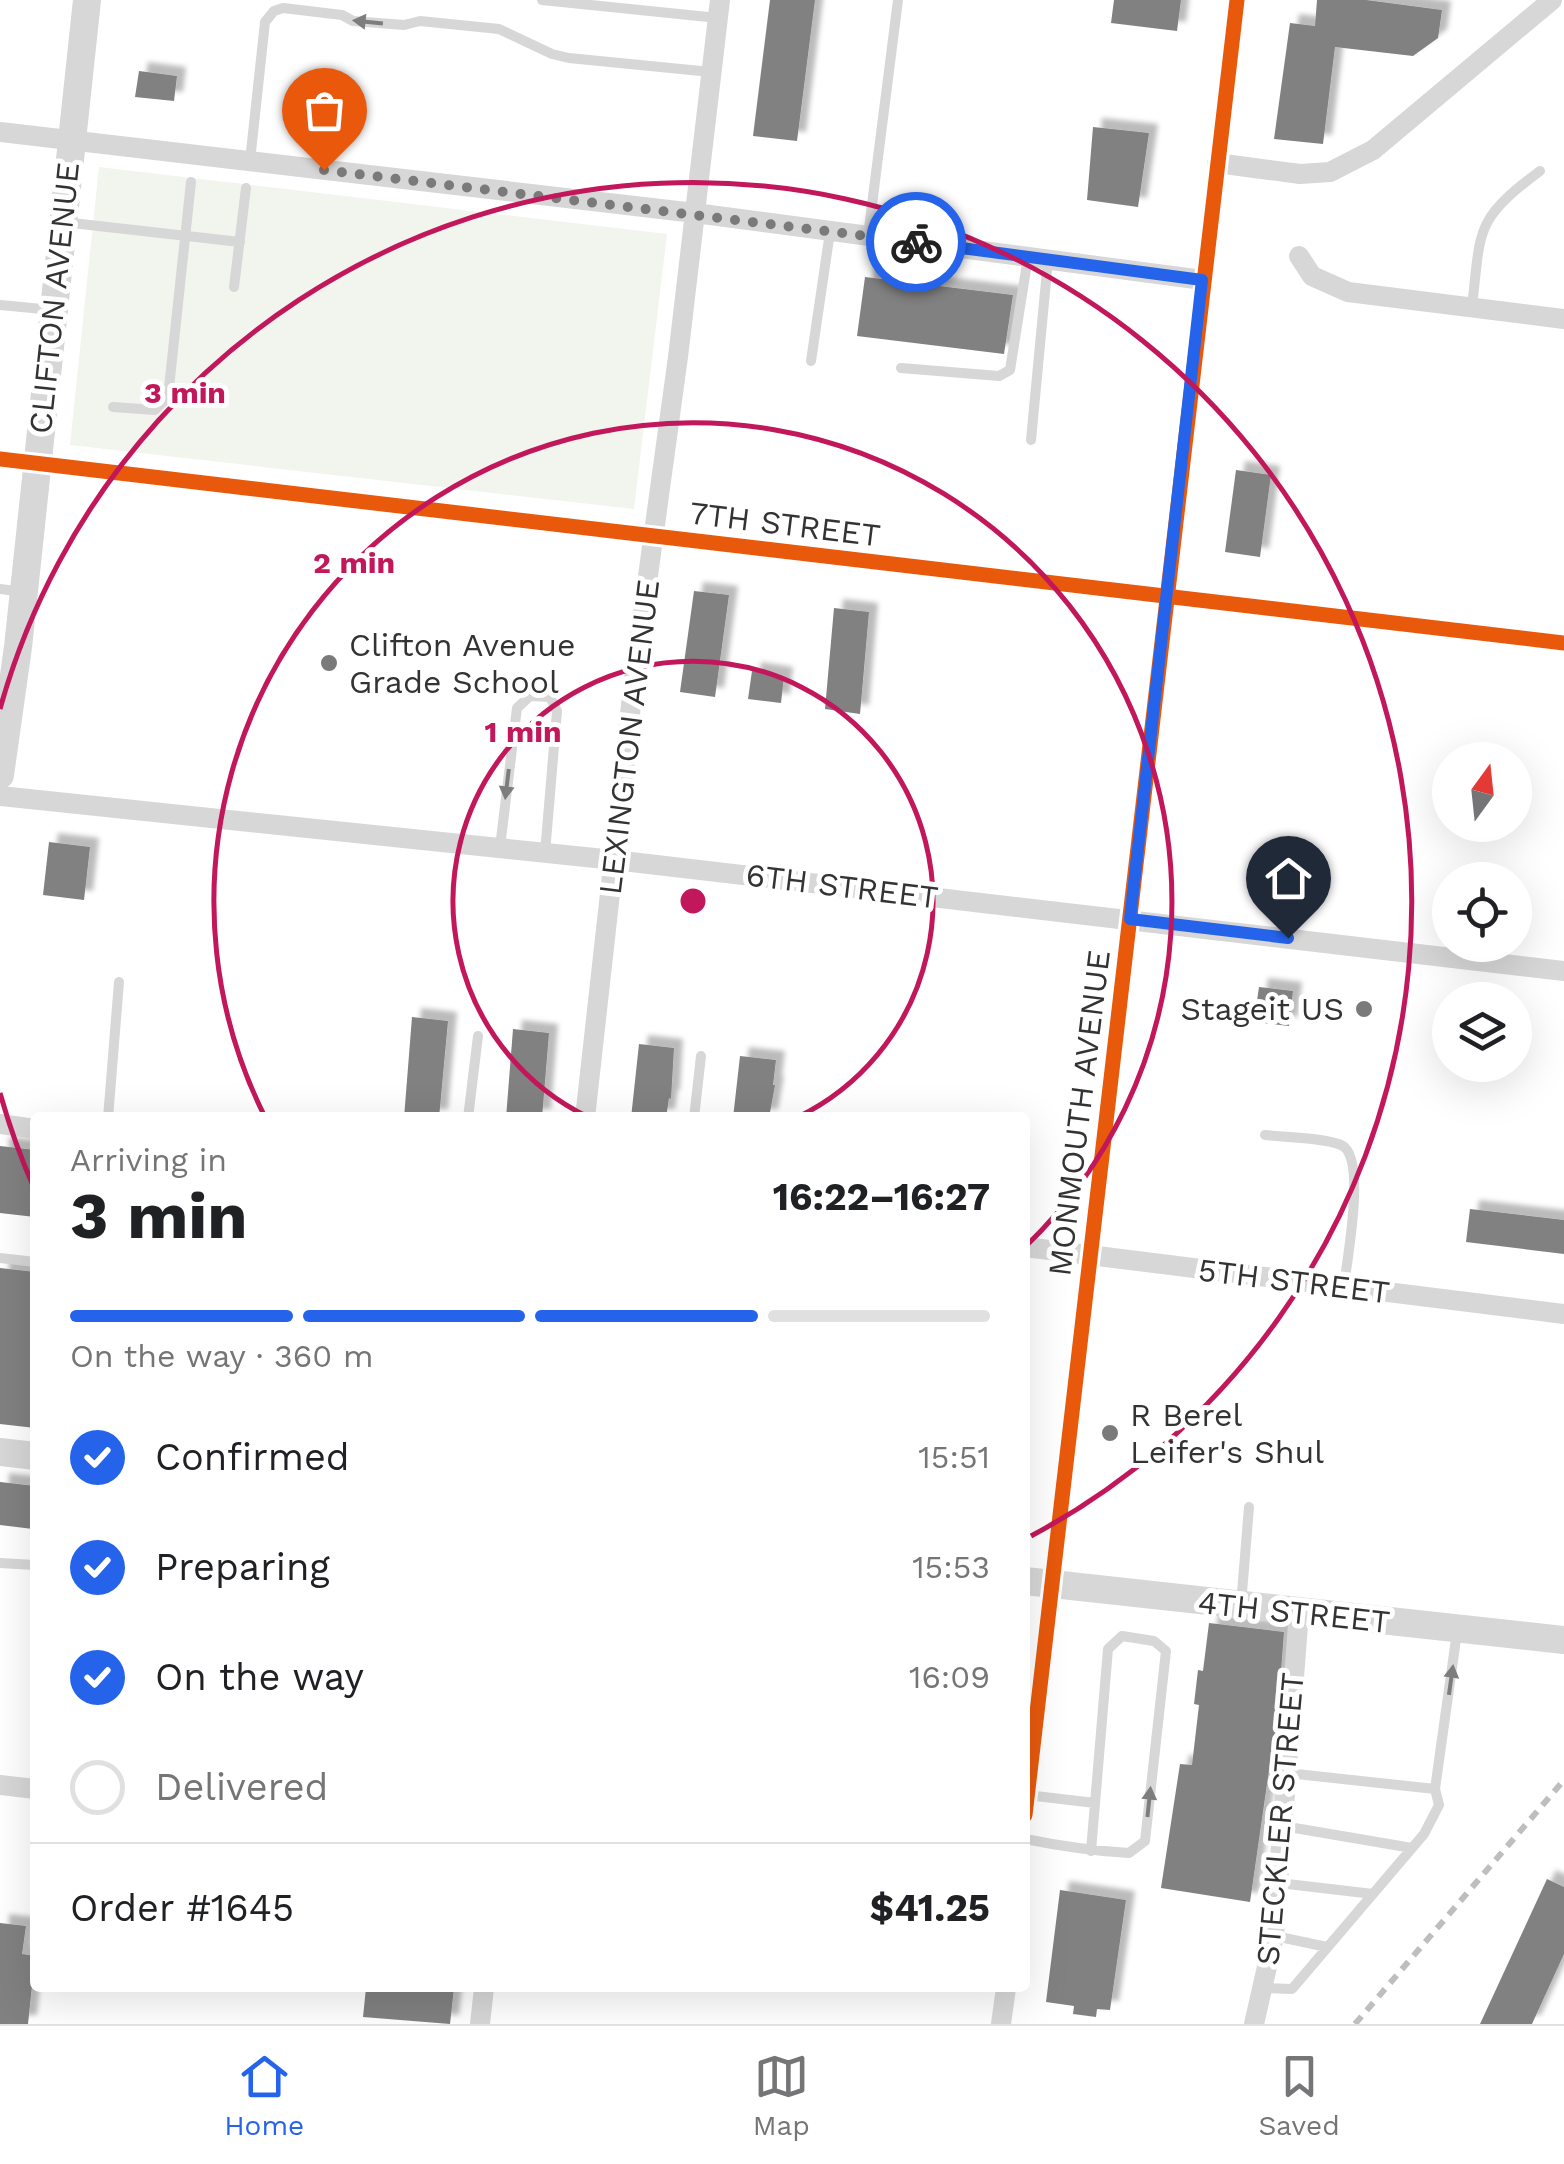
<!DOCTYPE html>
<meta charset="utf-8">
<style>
:root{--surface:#fff;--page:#f2f2f2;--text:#202124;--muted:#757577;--line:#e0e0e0;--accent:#2563eb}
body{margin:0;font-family:"Work Sans",sans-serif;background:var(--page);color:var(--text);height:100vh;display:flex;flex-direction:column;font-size:38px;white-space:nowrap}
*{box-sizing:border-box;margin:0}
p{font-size:32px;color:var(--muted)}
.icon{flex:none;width:55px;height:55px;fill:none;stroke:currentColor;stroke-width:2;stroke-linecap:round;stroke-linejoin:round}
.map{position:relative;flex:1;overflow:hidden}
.details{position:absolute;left:30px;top:1112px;width:1000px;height:880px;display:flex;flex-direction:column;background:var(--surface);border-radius:10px;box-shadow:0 10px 40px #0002}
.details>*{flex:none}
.needle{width:65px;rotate:15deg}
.tools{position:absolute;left:1432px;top:742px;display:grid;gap:20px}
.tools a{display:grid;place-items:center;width:100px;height:100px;border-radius:50%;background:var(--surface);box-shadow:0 10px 40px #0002;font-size:50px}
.pin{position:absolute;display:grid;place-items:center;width:85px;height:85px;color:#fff;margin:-102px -42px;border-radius:50% 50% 50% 0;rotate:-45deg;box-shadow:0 0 10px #0007}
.pin .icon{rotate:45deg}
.courier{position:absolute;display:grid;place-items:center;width:100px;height:100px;margin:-50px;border:8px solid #2563eb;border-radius:50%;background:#fff;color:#222;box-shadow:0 2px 12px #0007}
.overview em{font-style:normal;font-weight:700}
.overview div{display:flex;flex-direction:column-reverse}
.overview{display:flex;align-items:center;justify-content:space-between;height:170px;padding:0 40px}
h1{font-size:65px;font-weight:700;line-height:75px}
.bar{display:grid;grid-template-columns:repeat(4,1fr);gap:15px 10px;align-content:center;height:120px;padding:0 40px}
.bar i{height:12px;border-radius:8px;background:var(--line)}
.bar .active{background:var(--accent)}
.bar p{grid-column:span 4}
.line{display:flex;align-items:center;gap:25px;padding:0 40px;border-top:2px solid var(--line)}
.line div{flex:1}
ol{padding:0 40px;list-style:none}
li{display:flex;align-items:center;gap:30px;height:110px}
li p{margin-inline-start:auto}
li .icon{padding:10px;border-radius:50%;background:var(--accent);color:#fff;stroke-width:4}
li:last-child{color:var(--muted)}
li i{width:55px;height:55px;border:5px solid var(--line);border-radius:50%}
.menu{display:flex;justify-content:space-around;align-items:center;height:140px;border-top:2px solid var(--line);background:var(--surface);font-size:28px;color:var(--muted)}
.menu a{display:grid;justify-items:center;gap:5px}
.menu .active{color:var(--accent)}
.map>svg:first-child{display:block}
</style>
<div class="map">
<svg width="1564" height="2024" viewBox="0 0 1564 2024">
<defs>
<filter id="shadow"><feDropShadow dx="9" dy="-9" stdDeviation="2.5" flood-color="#0004"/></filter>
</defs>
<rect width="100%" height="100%" fill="#fff"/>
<path fill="#f1f5ed" d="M99 167 667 234 634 509 70 445Z"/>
<path fill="#818181" filter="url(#shadow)" d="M770 0H815L797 141 753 136Z
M1114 0H1181L1177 31 1111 23Z
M1317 0H1366L1442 10 1438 38 1413 56 1335 47 1323 144 1274 139 1290 23 1315 26Z
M139 71 177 76 174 101 135 97Z
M1093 127 1149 133 1138 207 1087 200Z
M865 277 1013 295 1004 354 857 336Z
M1236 470 1271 475 1260 557 1225 552Z
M694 591 729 595 715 697 680 692Z
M834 608 869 612 860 714 825 709Z
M752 671 784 676 781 703 748 699Z
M49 842 90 847 84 900 43 895Z
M1259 987 1293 991 1289 1026 1254 1022Z
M412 1017 448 1021 439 1118H404Z
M513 1029 549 1033 542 1118H506Z
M639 1044 674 1048 671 1099 669 1098 666 1118H631Z
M740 1056 776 1060 773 1085H775L769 1118H733Z
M0 1146 35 1150V1217L0 1213Z
M1470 1209 1564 1220V1254L1466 1242Z
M0 1268 35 1272V1428L0 1424Z
M0 1482 35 1486 33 1529 0 1525Z
M1209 1623 1284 1632 1274 1763H1270L1250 1902 1161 1888 1180 1764 1192 1765 1199 1705 1194 1704 1198 1670 1203 1671Z
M1547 1879 1564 1887V1954L1532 2024H1480Z
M1060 1890 1126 1900 1110 2010 1097 2009 1096 2017 1073 2014 1074 2006 1046 2002Z
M0 1923 26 1926 22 1954 35 1956 28 2024H0Z
M366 1988H454L450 2024 363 2017Z"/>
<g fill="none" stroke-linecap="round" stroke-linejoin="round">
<path stroke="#d7d7d7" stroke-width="10" d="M542 0 718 18
M250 161 265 22 274 11 283 8 342 15 353 21 404 25 420 21 499 29 552 54 569 58 711 72
M63 222 240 242
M868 236 898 0
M234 287 246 188
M0 305 53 310
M1472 307C1481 229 1474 220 1540 171
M811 361 830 232
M901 368 999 376 1010 370 1028 257
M113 407 155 410 168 397 191 182
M1031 440 1048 260
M0 589 24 592
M500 847 517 708 530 696 550 697 557 711 545 853
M108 1118 119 982
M468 1118 478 1036
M694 1118 701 1056
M1265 1135C1283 1137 1330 1138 1343 1146 1366 1161 1347 1259 1344 1286
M0 1258 35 1262
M0 1563 35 1565
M1241 1605 1249 1507
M1435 1789 1457 1632
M1027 1795 1095 1803
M1283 1826 1412 1848
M1025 1839C1060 1846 1093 1851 1129 1853L1145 1841 1166 1651 1154 1641 1122 1636 1108 1649 1091 1851
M1279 1883 1373 1894
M1275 1936 1327 1947
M1264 1988 1292 1989 1424 1834 1439 1805 1435 1789 1287 1773"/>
<path stroke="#d7d7d7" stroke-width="20" d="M0 132 695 213 1203 280
M1217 163 1300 174 1330 172 1373 150 1552 0
M1299 256 1312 276 1348 292 1564 319
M0 459 1564 643
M0 796 614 860 1564 971
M585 1118 634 678 678 357 720 0
M0 1124 35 1129
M1025 1247 1564 1314
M0 1785 35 1789
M1025 1815 1237 0
M480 2024 484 1988
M1001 2024 1006 1988
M1254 2024 1274 1936 1299 1612"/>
<path stroke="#d7d7d7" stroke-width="28" d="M0 775 18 647 87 0
M0 1452 35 1456
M1025 1581 1564 1640"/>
<path stroke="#bebebe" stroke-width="6" stroke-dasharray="10 8" stroke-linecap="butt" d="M1355 2024 1564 1780"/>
<g stroke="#fff" stroke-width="21">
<path id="cycleway" d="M0 459 1564 643
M1025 1815 1237 0"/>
</g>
<use href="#cycleway" stroke="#e8590c" stroke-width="15"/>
</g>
<defs><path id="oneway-solid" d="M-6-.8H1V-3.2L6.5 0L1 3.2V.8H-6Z" transform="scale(2.5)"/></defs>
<g fill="#7d7d7d">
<use href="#oneway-solid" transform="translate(368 22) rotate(-174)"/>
<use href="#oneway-solid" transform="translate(507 784) rotate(97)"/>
<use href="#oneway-solid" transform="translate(1451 1680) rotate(-82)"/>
<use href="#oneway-solid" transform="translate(1149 1802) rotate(-84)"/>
</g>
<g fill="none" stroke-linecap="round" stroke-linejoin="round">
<path stroke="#7a7a7a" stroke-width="10" stroke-dasharray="0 18" d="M324 170 916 242"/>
<path stroke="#2563eb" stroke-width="12" d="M916 242 1202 280 1130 919 1288 938"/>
</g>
<g fill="none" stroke="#c2185b" stroke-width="5">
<path d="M588 1117A240 240 0 1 1 798 1117"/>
<path d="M264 1115A479 479 0 1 1 1026 1246"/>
<path d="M34 1188A719 719 0 0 1 0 1093M0 709A719 719 0 1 1 1031 1536"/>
</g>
<g fill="#7a7a7a" stroke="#fff" stroke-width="4">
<circle cx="329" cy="663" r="10"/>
<circle cx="1364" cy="1009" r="10"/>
<circle cx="1110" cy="1433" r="10"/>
</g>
<g text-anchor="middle" stroke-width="10" stroke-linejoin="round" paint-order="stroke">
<g font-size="32" fill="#333" stroke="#fff">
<text transform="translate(54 298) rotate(-84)" y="11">CLIFTON AVENUE</text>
<text transform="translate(785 524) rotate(7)" y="11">7TH STREET</text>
<text transform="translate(629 737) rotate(-83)" y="11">LEXINGTON AVENUE</text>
<text transform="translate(842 886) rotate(7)" y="11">6TH STREET</text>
<text transform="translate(1079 1113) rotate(-83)" y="11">MONMOUTH AVENUE</text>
<text transform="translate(1294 1281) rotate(7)" y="11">5TH STREET</text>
<text transform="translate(1294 1612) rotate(6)" y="11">4TH STREET</text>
<text transform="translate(1280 1819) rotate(-85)" y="11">STECKLER STREET</text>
</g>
<g font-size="32" fill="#333" stroke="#fff" text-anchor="start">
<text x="349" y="656">Clifton Avenue<tspan x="349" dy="37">Grade School</tspan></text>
<text x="1344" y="1020" text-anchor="end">Stageit US</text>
<text x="1130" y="1426">R Berel<tspan x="1130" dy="37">Leifer's Shul</tspan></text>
</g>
</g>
<circle cx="693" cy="901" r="15" fill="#c2185b" stroke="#fff" stroke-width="5"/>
<g font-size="30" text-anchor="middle" font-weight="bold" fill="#c2185b" stroke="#fff" stroke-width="10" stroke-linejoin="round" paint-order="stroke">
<text x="185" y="403">3 min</text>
<text x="354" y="573">2 min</text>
<text x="523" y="742">1 min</text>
</g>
</svg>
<div class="tools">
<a><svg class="needle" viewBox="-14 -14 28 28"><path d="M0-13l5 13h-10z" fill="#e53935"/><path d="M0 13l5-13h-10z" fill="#757577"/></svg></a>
<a><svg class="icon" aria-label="locate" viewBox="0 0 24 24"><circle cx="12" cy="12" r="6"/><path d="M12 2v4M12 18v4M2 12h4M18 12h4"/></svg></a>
<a><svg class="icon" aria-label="layers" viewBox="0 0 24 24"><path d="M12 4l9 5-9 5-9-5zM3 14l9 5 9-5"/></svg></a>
</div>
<div class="pin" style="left:324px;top:170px;background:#ea580c"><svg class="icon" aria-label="bag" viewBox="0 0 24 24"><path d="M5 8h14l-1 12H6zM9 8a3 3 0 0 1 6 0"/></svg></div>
<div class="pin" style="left:1288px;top:938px;background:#1f2937"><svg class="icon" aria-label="home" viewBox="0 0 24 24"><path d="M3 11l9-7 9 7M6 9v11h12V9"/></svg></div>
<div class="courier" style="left:916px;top:242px"><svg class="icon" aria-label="bike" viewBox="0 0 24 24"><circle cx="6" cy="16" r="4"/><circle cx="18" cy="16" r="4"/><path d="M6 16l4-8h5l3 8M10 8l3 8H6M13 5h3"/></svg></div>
<section class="details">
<div class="overview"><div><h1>3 min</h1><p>Arriving in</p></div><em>16:22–16:27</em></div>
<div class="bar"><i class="active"></i><i class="active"></i><i class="active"></i><i></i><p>On the way · 360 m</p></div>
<ol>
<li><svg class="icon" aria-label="check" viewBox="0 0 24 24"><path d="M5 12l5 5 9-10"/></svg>Confirmed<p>15:51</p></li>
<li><svg class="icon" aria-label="check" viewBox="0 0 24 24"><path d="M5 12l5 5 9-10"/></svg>Preparing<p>15:53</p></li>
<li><svg class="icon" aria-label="check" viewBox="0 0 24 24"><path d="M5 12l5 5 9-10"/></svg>On the way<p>16:09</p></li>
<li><i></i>Delivered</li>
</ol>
<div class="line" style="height:130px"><div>Order #1645</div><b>$41.25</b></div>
</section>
</div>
<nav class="menu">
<a class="active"><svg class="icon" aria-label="home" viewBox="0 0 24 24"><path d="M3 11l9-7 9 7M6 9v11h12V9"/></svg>Home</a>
<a><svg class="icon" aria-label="map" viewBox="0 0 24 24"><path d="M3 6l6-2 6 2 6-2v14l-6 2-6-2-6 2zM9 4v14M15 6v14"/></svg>Map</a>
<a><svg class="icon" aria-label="saved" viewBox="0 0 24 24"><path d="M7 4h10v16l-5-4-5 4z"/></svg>Saved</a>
</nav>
